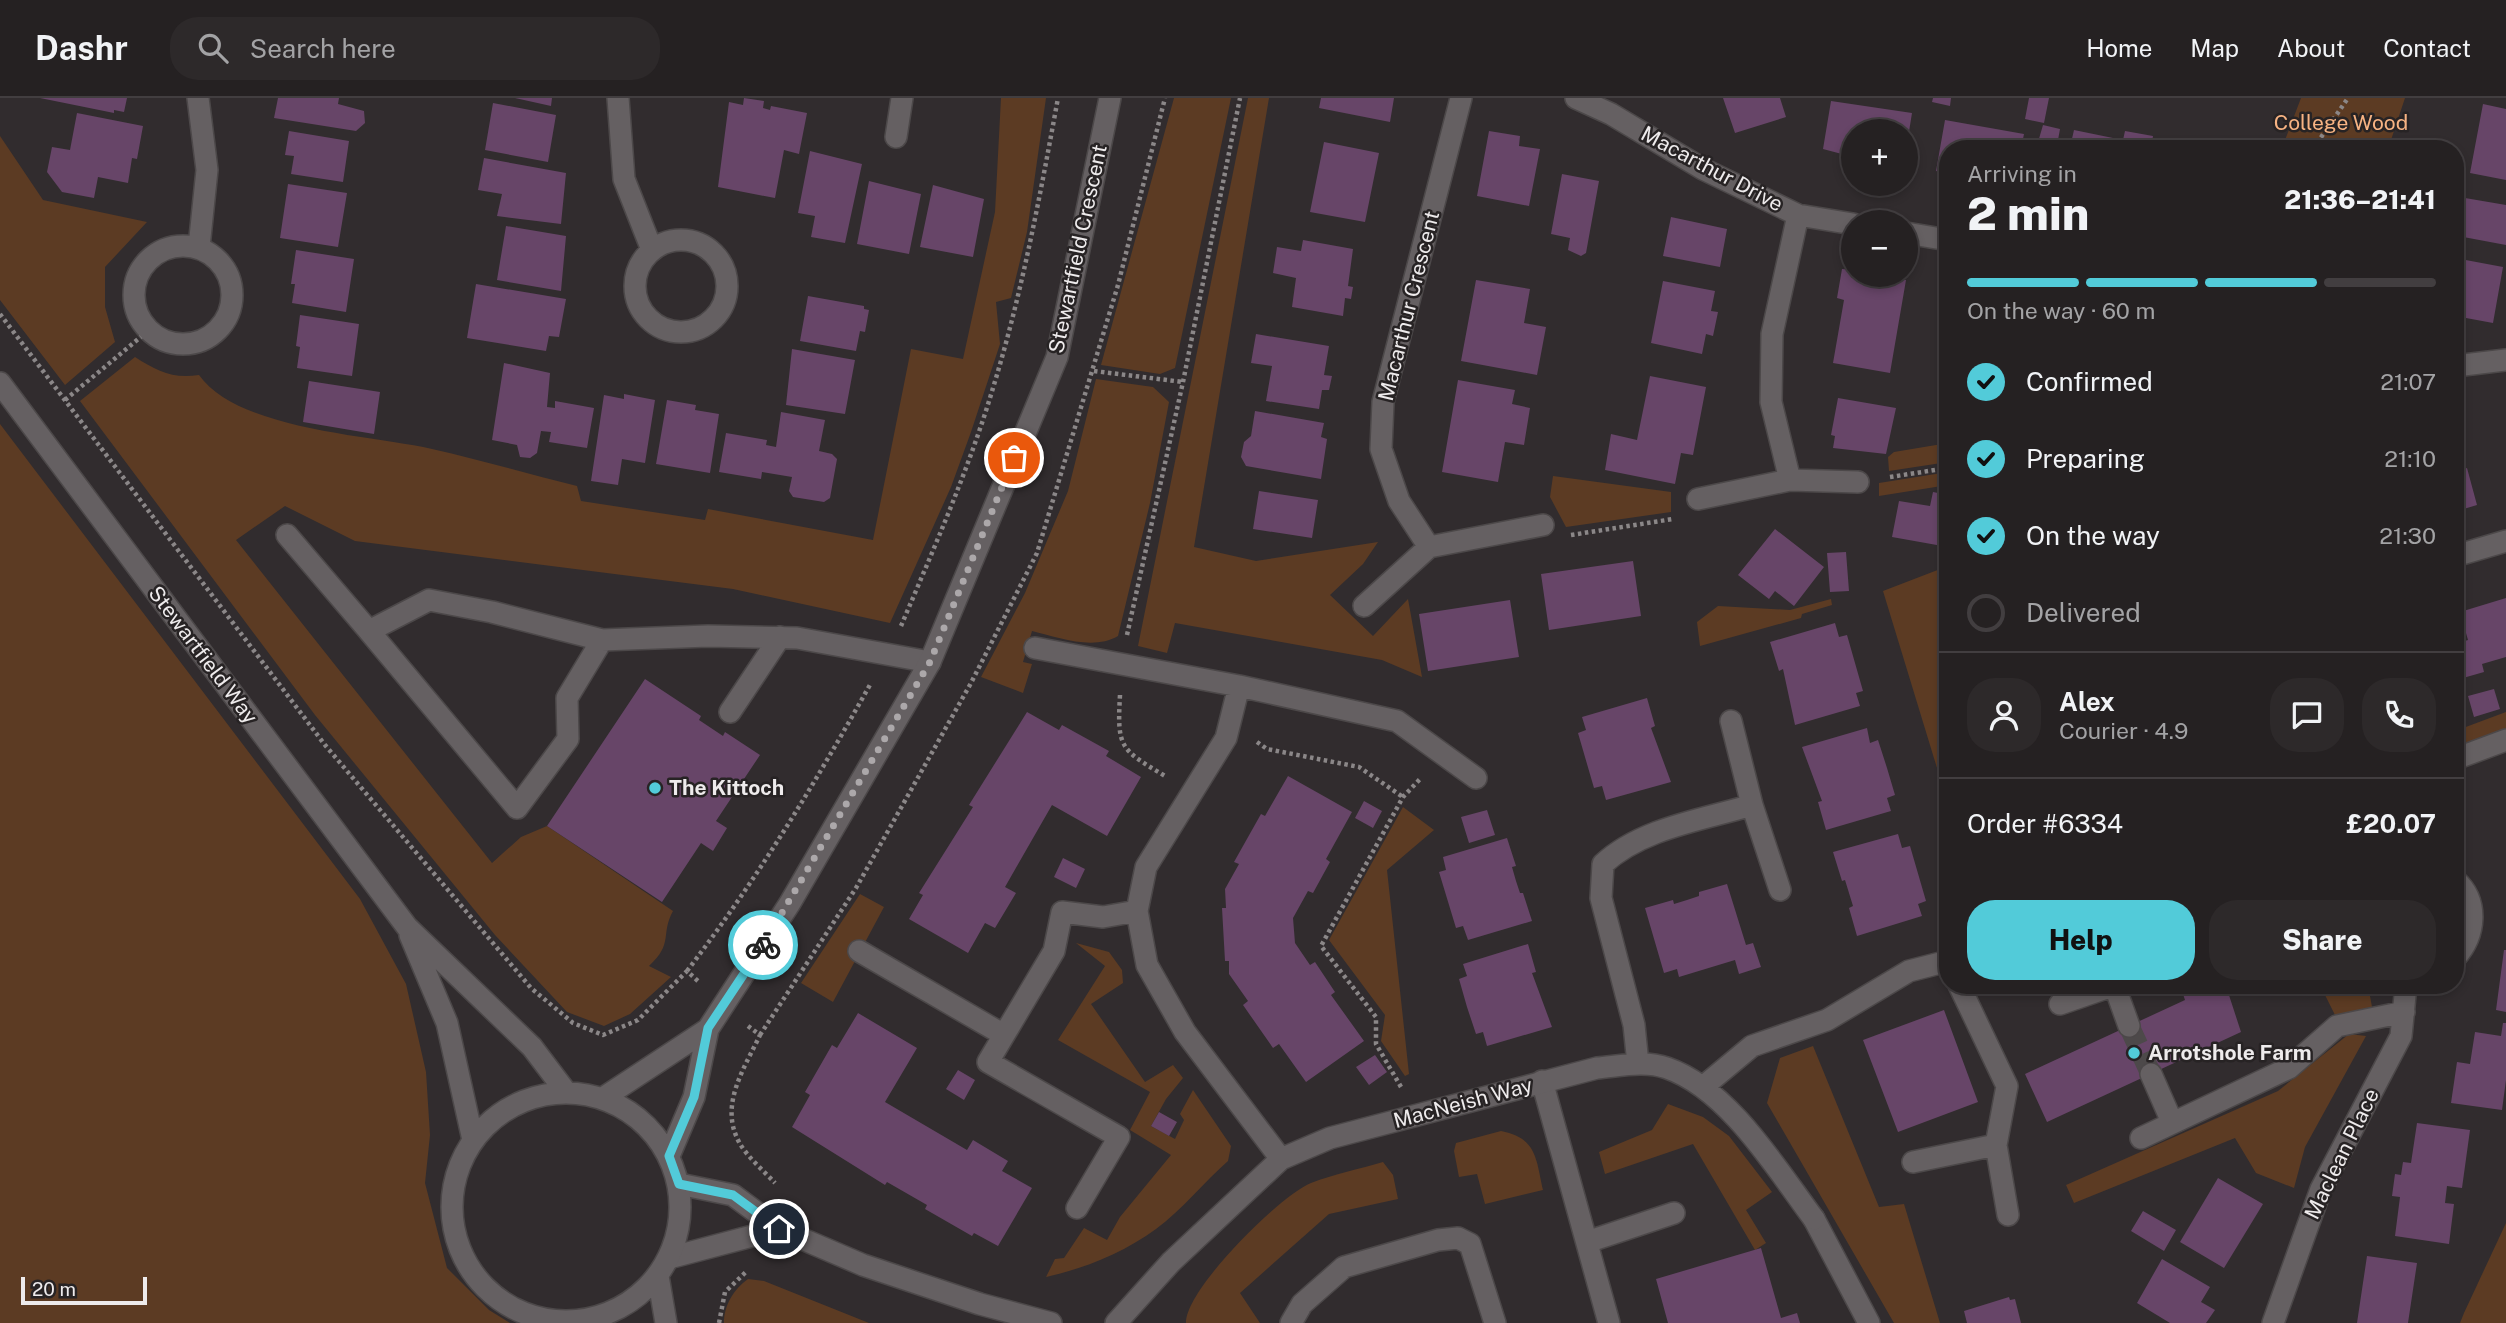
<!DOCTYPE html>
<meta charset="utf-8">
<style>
:root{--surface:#252122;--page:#2d292a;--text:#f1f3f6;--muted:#a3a3a5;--line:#423e40;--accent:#52cbd9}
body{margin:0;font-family:"Public Sans",sans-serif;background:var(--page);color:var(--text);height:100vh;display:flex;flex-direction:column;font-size:26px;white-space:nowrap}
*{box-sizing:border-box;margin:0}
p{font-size:23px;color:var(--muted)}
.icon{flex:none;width:38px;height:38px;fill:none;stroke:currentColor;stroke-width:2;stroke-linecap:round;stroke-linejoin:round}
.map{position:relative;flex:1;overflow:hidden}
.details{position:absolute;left:1939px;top:42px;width:525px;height:854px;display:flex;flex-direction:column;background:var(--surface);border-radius:28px;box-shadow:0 4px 10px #0003,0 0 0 2px var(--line)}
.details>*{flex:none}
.tools{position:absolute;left:1841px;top:21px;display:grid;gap:14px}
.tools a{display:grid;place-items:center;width:77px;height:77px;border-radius:50%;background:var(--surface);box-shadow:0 4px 10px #0003,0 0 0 2px var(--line);font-size:35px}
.scale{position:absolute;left:21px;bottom:18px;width:126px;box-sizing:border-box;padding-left:7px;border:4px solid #eeebec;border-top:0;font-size:19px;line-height:24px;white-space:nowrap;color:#eeebec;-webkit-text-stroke:5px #272324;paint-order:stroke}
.pin{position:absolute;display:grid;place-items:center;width:60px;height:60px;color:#fff;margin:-30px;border:4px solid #fff;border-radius:50%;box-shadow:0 2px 7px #0007}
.courier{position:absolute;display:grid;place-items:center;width:70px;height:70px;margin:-35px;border:5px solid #52cbd9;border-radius:50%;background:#fff;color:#222;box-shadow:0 2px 9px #0007}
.headline em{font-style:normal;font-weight:800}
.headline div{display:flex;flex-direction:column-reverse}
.headline{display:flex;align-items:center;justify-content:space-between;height:119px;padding:0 28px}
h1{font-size:46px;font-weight:800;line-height:52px}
.bar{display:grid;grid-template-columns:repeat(4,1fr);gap:10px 7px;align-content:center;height:84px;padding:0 28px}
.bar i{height:9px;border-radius:5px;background:var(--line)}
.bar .current{background:var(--accent)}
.bar p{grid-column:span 4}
.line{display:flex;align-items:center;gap:18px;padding:0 28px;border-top:2px solid var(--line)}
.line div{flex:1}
.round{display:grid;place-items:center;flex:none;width:74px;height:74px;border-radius:28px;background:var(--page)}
ol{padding:0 28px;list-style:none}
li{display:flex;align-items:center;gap:21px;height:77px}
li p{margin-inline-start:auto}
li .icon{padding:7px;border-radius:50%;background:var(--accent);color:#111;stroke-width:4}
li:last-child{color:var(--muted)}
li i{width:38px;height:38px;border:4px solid var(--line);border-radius:50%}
.cta{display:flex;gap:14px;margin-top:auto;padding:14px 28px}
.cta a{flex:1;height:80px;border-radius:28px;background:var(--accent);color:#111;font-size:28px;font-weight:800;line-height:80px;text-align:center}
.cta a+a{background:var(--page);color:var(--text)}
header{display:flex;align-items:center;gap:42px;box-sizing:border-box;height:98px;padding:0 35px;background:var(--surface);border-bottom:2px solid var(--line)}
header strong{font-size:33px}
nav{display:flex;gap:38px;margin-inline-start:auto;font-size:24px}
.search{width:490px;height:63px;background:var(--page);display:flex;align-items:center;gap:18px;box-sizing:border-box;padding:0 24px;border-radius:28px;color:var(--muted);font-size:26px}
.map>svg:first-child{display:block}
</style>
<header>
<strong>Dashr</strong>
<div class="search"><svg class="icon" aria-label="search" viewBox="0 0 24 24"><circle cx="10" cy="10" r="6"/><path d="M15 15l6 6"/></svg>Search here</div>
<nav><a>Home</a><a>Map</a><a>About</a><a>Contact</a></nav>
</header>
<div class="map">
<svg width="2506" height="1225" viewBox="0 0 2506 1225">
<rect width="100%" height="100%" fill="#312c2e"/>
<path fill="#5c3b23" d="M1001 0H1046L1027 134 1011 200 996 204 1000 246 971 334 951 389 890 525 733 491 355 443 285 408 236 442 492 765 521 739 547 728 673 813C660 837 674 845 649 868L671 879 630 916 604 928 567 914 495 837 315 617 80 303 135 259C157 273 172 281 199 277 238 332 369 337 432 351 481 362 529 376 577 388L581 403 705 422 708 411 873 442 911 251 963 261 995 114Z
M1174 0H1231L1175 270 1160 276 1101 267Z
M1248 0H1269L1194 449 1256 463 1378 444 1363 466 1330 497 1373 538 1408 501 1422 579 1382 562 1175 525 1167 555 1138 548Z
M2301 0H2405L2388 51H2278L2285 42Z
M0 38 43 102 147 124 105 169V209L115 244 65 287 0 202Z
M1096 281 1153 289 1169 304 1150 405 1118 538C1093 553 1057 539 1032 533L1023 564 1032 566 1023 595 981 579 1025 495 1068 393Z
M0 326 360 801 406 886 426 974 430 1037 425 1085 447 1170 489 1212 510 1225H0Z
M1948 345V364L1889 373 1888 359 1894 354Z
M1948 374V387L1879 398V385Z
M1553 378 1671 394V414L1566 429 1550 399Z
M1948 468V706L1883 493Z
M1831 501 1832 507 1802 516 1801 520 1700 548 1697 524 1718 508 1790 512Z
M2506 614V631L2455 649V633Z
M1403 709 1434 732 1387 772 1409 976 1405 978 1381 943 1385 917 1329 842Z
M860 796 884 809 833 904 801 885Z
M1076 845 1109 854 1122 872 1123 885 1091 906 1145 984 1173 967 1183 980 1166 1001 1151 1028 1175 1041 1184 1022 1180 1016 1193 992 1231 1048 1228 1063C1204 1084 1182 1112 1156 1131 1123 1155 1086 1170 1046 1179L1055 1161 1064 1160 1084 1130 1107 1142 1120 1119 1171 1057 1130 1032 1150 994 1058 942 1105 868Z
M2320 887H2368L2372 909 2335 917Z
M2349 936 2366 938 2305 1049 2294 1090 2256 1075 2235 1040 2074 1105 2066 1087 2278 993Z
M1813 948 1879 1109 1904 1106 1940 1225H1894L1767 1005 1780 960Z
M1668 1006 1703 1019 1729 1038 1772 1094 1746 1112 1766 1145 1755 1152 1693 1046 1605 1076 1599 1054 1652 1032Z
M1501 1033C1537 1040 1536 1061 1543 1092L1485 1106 1477 1076 1459 1079 1454 1053 1456 1045Z
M1383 1064 1393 1077 1398 1101 1329 1116 1240 1195 1260 1225H1186C1185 1192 1279 1098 1311 1085 1334 1076 1360 1071 1383 1064Z
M2506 1125V1225H2460L2464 1215Z
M748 1181 764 1183 869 1225H724C724 1207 734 1191 748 1181Z"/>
<path fill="#674568" d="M40 0H127L124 14 114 12V15Z
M278 0H339L338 6 364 13 365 25 356 33 274 20Z
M515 0H552L551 8Z
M744 0 764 3 763 10 770 12 771 8 807 15 799 56 784 52 775 100 718 89 729 4 743 7Z
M1321 0H1394L1390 24 1319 10Z
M1723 0H1780L1786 19 1735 35Z
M1933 0H1951L1950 8 1932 4Z
M2029 0H2049L2044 25 2025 21Z
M1831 3 1912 15 1907 46 1906 33H1853V59L1823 51Z
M493 5 556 17 548 64 485 52Z
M2483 6 2506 11V82L2470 75Z
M77 15 143 28 137 61 132 60 128 85 98 79 94 100 62 94 47 74 52 49 70 52Z
M1945 22 2024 36 2021 51H1948V76L1936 73Z
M2043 27 2060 31 2058 42 2071 45 2074 32 2113 40 2111 51H2036Z
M289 33 349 43 343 84 291 76 294 58 285 57Z
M1489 33 1520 38 1519 48 1540 51 1529 108 1477 98Z
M2125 33 2153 38 2151 51H2121Z
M1324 44 1379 55 1365 124 1310 114Z
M810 53 862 66 845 145 811 139 815 118 798 115Z
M484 60 566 75 561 126 497 118 502 96 478 92Z
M1562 76 1599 83 1586 155 1581 158 1568 152 1570 140 1551 136Z
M869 83 921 96 909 156 857 146Z
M288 86 347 95 338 149 280 140Z
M933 87 984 101 973 159 920 149Z
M2465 100 2506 107V147L2458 138Z
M1671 119 1727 131 1720 169 1663 158Z
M506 128 566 138 561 193 497 182Z
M1303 142 1353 151 1348 188 1353 189 1351 201 1345 200 1343 218 1292 209 1296 180 1273 175 1277 149 1301 153Z
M296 152 354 161 346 214 292 205 295 186H291Z
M2455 160 2503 169 2493 225 2466 220 2465 227 2455 226Z
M1842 171 1853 172V177L1906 182 1890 275 1833 265 1844 202 1837 200Z
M1476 182 1530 191 1524 225 1546 229 1537 277 1461 263Z
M1663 183 1715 193 1711 213 1718 214 1713 238 1706 236 1702 256 1651 245Z
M476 186 566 201 559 239 549 238 546 253 467 240Z
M808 198 864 208V211L869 212 865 234 860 233 856 253 800 243Z
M300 217 359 226 352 278 297 270 300 249 296 248Z
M1256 236 1329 248 1324 277 1332 278 1329 292H1322L1319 311 1266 303 1272 268 1251 265Z
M792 251 855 262 845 316 786 307Z
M504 265 550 275 547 309 555 310V303L594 310 587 350 549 344 551 334 541 333 537 355 530 360 520 359 517 347 492 342Z
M1650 278 1706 289 1693 357 1681 355 1675 386 1605 372 1611 336 1637 342Z
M1458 282 1515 292 1512 306 1530 310 1524 347 1505 344 1498 384 1442 374Z
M309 283 380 294 374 336 303 324Z
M624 296 655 302 645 365 622 361 618 387 591 383 604 297 624 301Z
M1838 300 1896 310 1886 356 1833 350 1835 338 1831 337Z
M667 302 696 307 695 312 719 316 710 375 656 366Z
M1255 313 1324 325 1321 339 1327 341 1321 381 1246 368 1241 359 1244 344 1251 338Z
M781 314 825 322 819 353 832 356 837 361 830 400 824 404 793 399 789 393 792 379 762 374 761 381 719 374 726 335 767 342 766 347 776 349Z
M2455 332 2464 360 2455 362Z
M2467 370 2477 407 2457 413 2461 427 2455 428V374Z
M1259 393 1318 402 1312 440 1253 431Z
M1933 394 1948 397V449L1892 439 1899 403 1930 408Z
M1775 431 1824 469 1794 508 1775 493 1769 501 1738 477Z
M1846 454 1849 493 1830 494 1827 455Z
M1633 463 1641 518 1549 532 1541 476Z
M2506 500V559L2482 566 2484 574 2463 580 2455 546 2468 542 2460 514Z
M1510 502 1519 559 1428 573 1419 516Z
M1835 525 1839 539 1847 537 1863 593 1856 595 1860 608 1795 627 1783 571 1779 573 1770 544Z
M645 581 701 618 699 622 723 638 725 634 760 657 716 723 727 730 713 753 701 745 662 804 547 728Z
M2494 591 2500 611 2474 619 2468 598Z
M1647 600 1655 628 1651 630 1671 684 1606 702 1602 688 1594 690 1578 635 1586 632 1582 619Z
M1027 614 1059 632 1062 627 1109 653 1106 658 1141 679 1107 738 1052 707 1005 789 1016 795 995 830 985 825 968 855 909 821 923 797 919 795 973 709 969 707Z
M1867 630 1870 645 1878 642 1887 670 1895 697 1887 700 1891 713 1826 732 1818 704 1822 703 1802 649Z
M1288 678 1352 714 1326 761 1330 764 1313 795 1308 793 1293 820 1295 845 1310 867 1315 864 1335 894 1331 897 1364 943 1306 984 1279 946 1273 950 1243 907 1248 903 1229 876V863H1225L1222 810H1226L1225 791 1239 766 1234 764 1261 716 1265 718Z
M1364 703 1382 713 1373 730 1355 720Z
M1487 712 1495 737 1469 745 1461 719Z
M1898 736 1902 750 1910 748 1926 803 1918 806 1922 818 1857 838 1849 810 1853 808 1845 782 1842 783 1833 754Z
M1507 740 1516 768 1512 769 1516 783 1520 795H1523L1532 823 1468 842 1463 828 1456 830 1439 774 1446 772 1443 759Z
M1063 760 1085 771 1076 790 1054 779Z
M1727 786 1746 847 1753 845 1761 869 1739 876 1735 862 1679 879 1677 871 1664 875 1645 810 1673 802 1674 806 1687 802 1699 798V794Z
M1528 846 1536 874 1532 875 1552 929 1487 948 1483 934 1476 936 1467 909 1459 881 1467 878 1463 866Z
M2504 852H2506V914L2496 912Z
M2180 887H2236L2227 891 2241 934 2047 1024 2025 976 2185 902Z
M1944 912 1978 1004 1898 1034 1863 942Z
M858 915 917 950 885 1004 967 1052 973 1042 1008 1063 1002 1073 1032 1090 998 1148 974 1135 972 1138 925 1111 927 1107 887 1084 885 1087 792 1029 810 997 805 994 832 947 837 950Z
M2503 925H2506V982L2502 1012 2451 1005 2457 964 2470 966 2475 934 2501 938Z
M1375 957 1387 974 1369 987 1356 969Z
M958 972 975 982 964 1002 946 991Z
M1159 1014 1177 1024 1169 1038 1151 1028Z
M2417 1025 2470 1032 2462 1090 2447 1088 2445 1105 2454 1106 2449 1146 2395 1138 2400 1099 2392 1098 2395 1076 2401 1077 2403 1064 2411 1065Z
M2218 1080 2263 1106 2224 1170 2180 1144Z
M2143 1113 2176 1132 2164 1153 2131 1133Z
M1761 1150 1781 1220 1797 1215 1800 1225H1668L1656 1181Z
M2367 1158 2417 1165 2408 1225H2357Z
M2162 1161 2210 1189 2201 1204 2215 1212 2206 1225H2170L2137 1205Z
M2009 1199 2010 1202 2015 1201 2021 1225H1967L1964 1213Z"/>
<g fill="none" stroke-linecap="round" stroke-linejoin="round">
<path stroke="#4d494a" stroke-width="21" stroke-dasharray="21 10" stroke-linecap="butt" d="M2129 928 2151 976"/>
<g stroke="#4c4849" stroke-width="24">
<path id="lane" d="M287 437 369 533
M602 542 567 600 568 641 517 710 369 533 429 502 492 514 602 542 708 538 797 540 930 564
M730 614 780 539
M2455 661 2506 642
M1542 983 1609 1225
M1814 1121 1869 1225
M1587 1144 1674 1115
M1291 1225 1302 1206 1344 1169 1438 1142 1458 1140 1470 1146 1495 1225"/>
</g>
<g stroke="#4c4849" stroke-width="24">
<path id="street" d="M198 0 207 72 199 149
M618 0 624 81 652 152
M1461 0 1383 304 1381 351 1399 403 1429 449 1543 427
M1576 0 1611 16 1703 71 1798 117 1853 126
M896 39 902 0
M1906 135 1948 142
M635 188a46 46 0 1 1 92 0a46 46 0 1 1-92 0Z
M134 197a49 49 0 1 1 98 0a49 49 0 1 1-98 0Z
M2455 268 2506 262
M1790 382 1771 304 1772 236 1798 117
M1698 401 1790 382 1858 384
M2455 458 2506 443
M1364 508 1429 449
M1035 550 1239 588 1226 640 1146 769 1137 813 1147 867 1185 934 1281 1061
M1239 588 1397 623 1476 680
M1731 623 1752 707 1780 792
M2455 782C2479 803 2476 837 2455 860
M859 853 1004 937
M1959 887 2007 988 1996 1047 2008 1117
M2115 889 2129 928
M2060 906 2115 887
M1638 966 1634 927 1601 800 1603 766C1642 730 1702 722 1752 707
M2151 976 2172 1024
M1704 988 1752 948 1827 922 1909 873 1948 863
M2141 1040 2289 970 2337 928 2404 914
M1913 1064 1996 1047
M679 1086 733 1097 779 1131 863 1167 980 1206 1051 1225
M1077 1110 1119 1039 988 964 1054 853 1062 814 1103 819 1137 813
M669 1160 779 1131
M1116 1225 1171 1164 1281 1061 1330 1040 1597 970C1620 968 1645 962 1667 970 1728 991 1776 1070 1814 1121
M2273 1225 2321 1091 2401 938 2406 887"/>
</g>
<g stroke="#4c4849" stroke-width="24">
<path id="secondary" d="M0 285 407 829 532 949 566 994
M410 837 447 925 473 1042
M452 1109a114 114 0 1 1 228 0a114 114 0 1 1-228 0Z
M603 1000 708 931 790 805 930 564 1057 259 1110 0
M669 1058 694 999 708 931
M658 1178 666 1225"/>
</g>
<path stroke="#8b8788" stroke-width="4.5" stroke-dasharray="3.5 3.5" stroke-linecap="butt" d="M2313 51 2348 0
M0 216 325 647 531 890 573 925 603 937 638 922 687 873 700 885
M1094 273 1183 284
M65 302 148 233
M1890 379 1948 370
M1571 437 1673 421
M901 528C934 450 969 371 993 290 1022 195 1040 98 1058 0
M1127 537 1183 284 1240 0
M1120 597C1117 650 1120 651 1165 678
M1257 644 1267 651 1359 669 1403 699
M687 873C758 780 814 687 871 585
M748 928 760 937C744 971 719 1007 739 1044 747 1059 764 1073 775 1085
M760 937 856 790 971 585 1037 455 1118 187 1165 0
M1401 989 1376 946V919L1321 848 1403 699 1421 680
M719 1225 725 1194 747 1173"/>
<use href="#lane" stroke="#656062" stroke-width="21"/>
<use href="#street" stroke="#656062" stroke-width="21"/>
<use href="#secondary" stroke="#656062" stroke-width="21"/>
</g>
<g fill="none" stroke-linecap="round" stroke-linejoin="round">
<path stroke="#aca8aa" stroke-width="7" stroke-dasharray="0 12.6" d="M763 847 930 564 1014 360"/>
<path stroke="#52cbd9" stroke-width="9" d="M763 847 708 930 694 999 669 1058 679 1086 733 1097 779 1131"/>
</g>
<g fill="#52cbd9" stroke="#272324" stroke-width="2.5">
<circle cx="655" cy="690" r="7"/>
<circle cx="2134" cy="955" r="7"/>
</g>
<g text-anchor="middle" stroke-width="5" stroke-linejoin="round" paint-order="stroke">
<g font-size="21" fill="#f7b383" stroke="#272324">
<text x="2341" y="32">College Wood</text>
</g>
<g font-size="21" fill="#eeebec" stroke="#272324">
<text transform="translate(1712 71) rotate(28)" y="7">Macarthur Drive</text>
<text transform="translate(1078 151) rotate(-78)" y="7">Stewartfield Crescent</text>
<text transform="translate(1409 208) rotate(-76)" y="7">Macarthur Crescent</text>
<text transform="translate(203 557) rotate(53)" y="7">Stewartfield Way</text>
<text transform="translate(1463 1005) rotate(-15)" y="7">MacNeish Way</text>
<text transform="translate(2342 1056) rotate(-64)" y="7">Maclean Place</text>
</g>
<g font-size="21" font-weight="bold" fill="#eeebec" stroke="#272324" text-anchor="start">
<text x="669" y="697">The Kittoch</text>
<text x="2148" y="962">Arrotshole Farm</text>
</g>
</g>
</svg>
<div class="tools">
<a>+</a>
<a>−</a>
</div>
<div class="scale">20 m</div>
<div class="pin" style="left:1014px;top:360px;background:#ea580c"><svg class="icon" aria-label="bag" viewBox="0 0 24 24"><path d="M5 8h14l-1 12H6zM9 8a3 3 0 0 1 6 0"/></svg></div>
<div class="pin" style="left:779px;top:1131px;background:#1f2937"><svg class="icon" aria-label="home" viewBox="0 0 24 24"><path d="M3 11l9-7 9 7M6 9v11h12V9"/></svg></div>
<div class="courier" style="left:763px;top:847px"><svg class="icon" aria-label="bike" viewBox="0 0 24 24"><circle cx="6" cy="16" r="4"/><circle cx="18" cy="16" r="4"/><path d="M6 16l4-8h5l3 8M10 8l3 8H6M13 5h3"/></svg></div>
<section class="details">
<div class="headline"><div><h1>2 min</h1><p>Arriving in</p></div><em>21:36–21:41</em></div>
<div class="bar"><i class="current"></i><i class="current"></i><i class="current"></i><i></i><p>On the way · 60 m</p></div>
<ol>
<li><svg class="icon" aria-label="check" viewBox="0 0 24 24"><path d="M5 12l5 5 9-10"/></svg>Confirmed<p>21:07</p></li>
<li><svg class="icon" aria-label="check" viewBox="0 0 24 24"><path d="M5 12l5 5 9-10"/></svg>Preparing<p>21:10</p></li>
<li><svg class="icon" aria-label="check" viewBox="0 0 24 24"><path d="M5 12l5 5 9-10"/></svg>On the way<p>21:30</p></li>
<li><i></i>Delivered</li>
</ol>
<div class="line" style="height:126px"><a class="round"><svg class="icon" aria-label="person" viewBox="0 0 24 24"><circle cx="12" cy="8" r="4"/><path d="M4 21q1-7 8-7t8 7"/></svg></a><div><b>Alex</b><p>Courier · 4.9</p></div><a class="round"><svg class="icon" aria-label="chat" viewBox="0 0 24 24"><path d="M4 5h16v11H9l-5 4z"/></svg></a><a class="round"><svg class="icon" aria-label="phone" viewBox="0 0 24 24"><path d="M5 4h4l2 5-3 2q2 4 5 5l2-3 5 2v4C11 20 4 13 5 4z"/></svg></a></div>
<div class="line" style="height:91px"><div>Order #6334</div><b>£20.07</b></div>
<div class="cta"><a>Help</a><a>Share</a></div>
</section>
</div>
